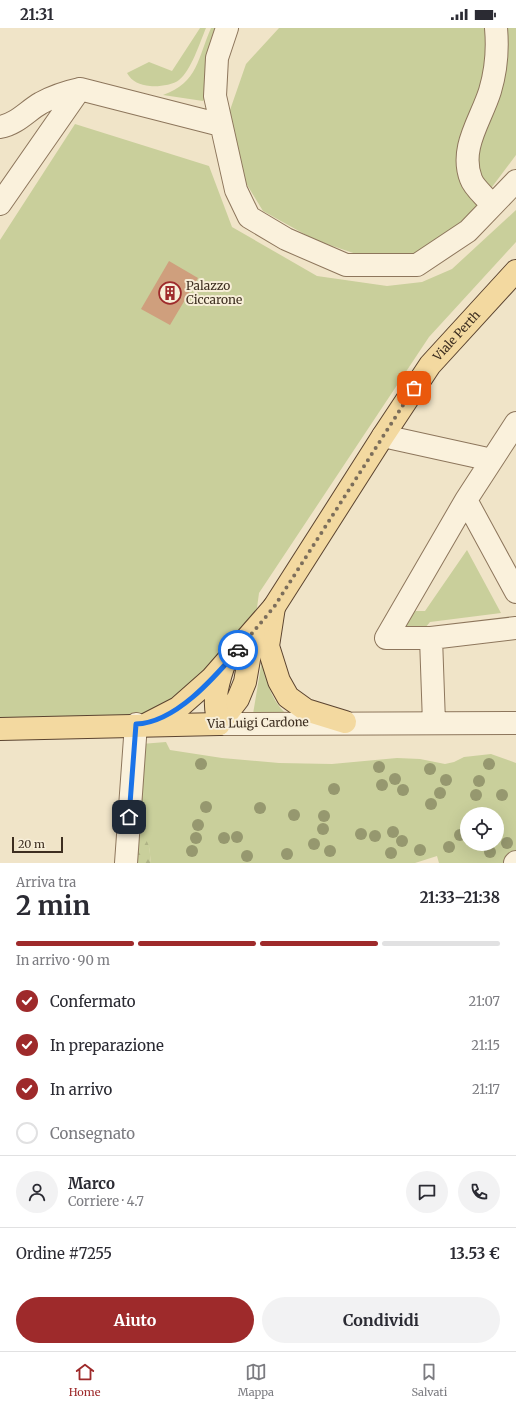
<!DOCTYPE html>
<html lang="it">
<meta charset="utf-8">
<style>
:root{--surface:#fff;--page:#f2f2f3;--text:#2b2b33;--muted:#7c7c81;--line:#e1e1e2;--accent:#9e2a2b}
body{margin:0;font-family:Merriweather,serif;background:var(--page);color:var(--text);height:100vh;display:flex;flex-direction:column;font-size:15px;white-space:nowrap}
*{box-sizing:border-box;margin:0}
p{font-size:13px;color:var(--muted)}
.icon{flex:none;width:22px;height:22px;fill:none;stroke:currentColor;stroke-width:2;stroke-linecap:round;stroke-linejoin:round}
.map{position:relative;height:835px;overflow:hidden}
.details{display:flex;flex-direction:column;background:var(--surface);flex:1}
.details>*{flex:none}
.buttons{position:absolute;left:460px;top:779px;display:grid;gap:8px}
.buttons a{display:grid;place-items:center;width:44px;height:44px;border-radius:50%;background:var(--surface);box-shadow:0 4px 16px #0002;font-size:20px}
.scale{position:absolute;left:12px;bottom:10px;width:51px;box-sizing:border-box;padding-left:4px;border:2px solid #3d2e20;border-top:0;font-size:11px;line-height:14px;white-space:nowrap;color:#3d2e20;-webkit-text-stroke:3px #f7eed8;paint-order:stroke}
.pin{position:absolute;display:grid;place-items:center;width:34px;height:34px;color:#fff;margin:-17px;border-radius:8px;box-shadow:0 2px 6px #0006}
.courier{position:absolute;display:grid;place-items:center;width:40px;height:40px;margin:-20px;border:3px solid #1a73e8;border-radius:50%;background:#fff;color:#222;box-shadow:0 1px 5px #0007}
.overview em{font-style:normal;font-weight:700}
.overview div{display:flex;flex-direction:column-reverse}
.overview{display:flex;align-items:center;justify-content:space-between;height:68px;padding:0 16px}
h1{font-size:26px;font-weight:700;line-height:30px}
.bar{display:grid;grid-template-columns:repeat(4,1fr);gap:6px 4px;align-content:center;height:48px;padding:0 16px}
.bar i{height:5px;border-radius:3px;background:var(--line)}
.bar .active{background:var(--accent)}
.bar p{grid-column:span 4}
.line{display:flex;align-items:center;gap:10px;padding:0 16px;border-top:1px solid var(--line)}
.line div{flex:1}
.round{display:grid;place-items:center;flex:none;width:42px;height:42px;border-radius:21px;background:var(--page)}
ol{padding:0 16px;list-style:none}
li{display:flex;align-items:center;gap:12px;height:44px}
li p{margin-inline-start:auto}
li .icon{padding:4px;border-radius:50%;background:var(--accent);color:#fff;stroke-width:4}
li:last-child{color:var(--muted)}
li i{width:22px;height:22px;border:2px solid var(--line);border-radius:50%}
.primary-button{display:flex;gap:8px;margin-top:auto;padding:8px 16px}
.primary-button a{flex:1;height:46px;border-radius:24px;background:var(--accent);color:#fff;font-size:16px;font-weight:700;line-height:46px;text-align:center}
.primary-button a+a{background:var(--page);color:var(--text)}
.status{display:flex;justify-content:space-between;align-items:center;height:28px;padding:0 20px;background:var(--surface);direction:ltr}
.status svg{height:11px;fill:currentColor}
.dock{display:flex;justify-content:space-around;align-items:center;height:56px;border-top:1px solid var(--line);background:var(--surface);font-size:11px;color:var(--muted)}
.dock a{display:grid;justify-items:center;gap:2px}
.dock .active{color:var(--accent)}
.map>svg:first-child{display:block}
</style>
<div class="status"><b>21:31</b><svg viewBox="0 0 49 12"><path d="M0 12V9h3v3zM5 12V6h3v6zM10 12V3h3v9zM15 12V0h3v12zM26 1h20v11H26zM47 4h2v5h-2z"/></svg></div>
<div class="map">
<svg width="516" height="835" viewBox="0 0 516 835">
<defs>
<pattern id="forest-firs" width="22" height="20" patternUnits="userSpaceOnUse"><rect width="22" height="20" fill="#c9cf9b"/><path d="M5 1l3.5 6h-7zM16 11l3.5 6h-7z" fill="#aeb285"/></pattern>
</defs>
<rect width="100%" height="100%" fill="#f0e4c8"/>
<path fill="#c9cf9b" fill-rule="evenodd" d="M200 0H206C200 14 191 43 179 52 173 57 158 59 150 58 140 57 132 54 127 45L149 34 172 43Z
M211 0H224L207 68 203 73 163 67C198 55 198 29 211 0Z
M279 0H516V127L462 199 414 227 371 231 315 212 263 183 241 147 229 85 246 36Z
M75 96 209 138 232 199 317 248 387 258 422 254 452 241 516 182V214L429 309 259 565 254 602 158 691H0V212Z
M467 522 501 585 430 594 425 600 411 601 406 599 405 592 407 587 416 583H425Z
M262 632C268 658 271 674 292 691L253 686Z
M166 714 170 722 222 730 279 735 332 736 397 730 420 731 445 736 454 734 464 729 491 726 516 735V829L508 835H439L437 828 415 835H151L149 819 132 804 141 716ZM467 786H497V816H467Z"/>
<path fill="url(#forest-firs)" d="M132 804C151 810 149 818 151 835H130Z"/>
<path fill="#cf9f7d" d="M169 233 198 250 170 297 141 281Z"/>
<g fill="none" stroke-linecap="round" stroke-linejoin="round">
<g stroke="#8d765c" stroke-width="24">
<path id="minor" d="M227 0 217 30 215 68 236 162 249 189 286 211 346 237H417L468 203 516 153
M0 99C17 96 27 83 41 75 54 68 66 64 80 61
M0 176 80 61 221 97
M492 177C486 169 474 160 471 151 459 120 481 92 490 63 496 43 498 22 496 0
M383 408 492 432
M466 472 516 395
M516 564 466 472 386 610H431L516 600
M431 610 434 695
M219 696 516 695
M126 835 136 696
M515 835 516 834"/>
</g>
<g stroke="#5b4430" stroke-width="24">
<g id="major">
<path d="M274 579 268 618 279 653 288 669 306 682 345 694"/>
<path id="s1" d="M147 696 178 680 212 650 274 579 383 408 430 337 516 243"/>
<path d="M219 696 238 671 245 654 254 603"/>
<path d="M219 696C213 673 216 661 223 639"/>
<path d="M0 701 219 696"/>
</g>
</g>
<use href="#minor" stroke="#faf1dc" stroke-width="22"/>
<use href="#major" stroke="#f3d9a0" stroke-width="22"/>
</g>
<g fill="#96986f">
<circle cx="201" cy="736" r="6"/>
<circle cx="489" cy="736" r="6"/>
<circle cx="379" cy="739" r="6"/>
<circle cx="430" cy="741" r="6"/>
<circle cx="395" cy="751" r="6"/>
<circle cx="446" cy="752" r="6"/>
<circle cx="479" cy="753" r="6"/>
<circle cx="382" cy="757" r="6"/>
<circle cx="334" cy="761" r="6"/>
<circle cx="403" cy="762" r="6"/>
<circle cx="440" cy="765" r="6"/>
<circle cx="476" cy="767" r="6"/>
<circle cx="502" cy="767" r="6"/>
<circle cx="431" cy="776" r="6"/>
<circle cx="206" cy="779" r="6"/>
<circle cx="260" cy="780" r="6"/>
<circle cx="294" cy="787" r="6"/>
<circle cx="324" cy="788" r="6"/>
<circle cx="198" cy="797" r="6"/>
<circle cx="323" cy="801" r="6"/>
<circle cx="393" cy="804" r="6"/>
<circle cx="361" cy="806" r="6"/>
<circle cx="460" cy="807" r="6"/>
<circle cx="375" cy="808" r="6"/>
<circle cx="237" cy="809" r="6"/>
<circle cx="196" cy="810" r="6"/>
<circle cx="224" cy="810" r="6"/>
<circle cx="402" cy="813" r="6"/>
<circle cx="507" cy="815" r="6"/>
<circle cx="314" cy="816" r="6"/>
<circle cx="449" cy="819" r="6"/>
<circle cx="420" cy="822" r="6"/>
<circle cx="192" cy="823" r="6"/>
<circle cx="330" cy="823" r="6"/>
<circle cx="490" cy="824" r="6"/>
<circle cx="391" cy="825" r="6"/>
<circle cx="287" cy="826" r="6"/>
<circle cx="247" cy="828" r="6"/>
</g>
<g fill="none" stroke-linecap="round" stroke-linejoin="round">
<path stroke="#7c6e5b" stroke-width="4" stroke-dasharray="0 7.2" d="M238 622 274 579 414 360"/>
<path stroke="#1a73e8" stroke-width="5" d="M129 789 136 696C175 695 214 650 238 622"/>
</g>
<defs>
<g id="building-ring" transform="scale(1.15)"><circle r="9.5" fill="#f7eed8" stroke="#9e2a2b" stroke-width="1.5"/><path d="M-4-6H4V6H1V3H-1V6H-4ZM-2.5-4.3h1.7v1.8h-1.7ZM.8-4.3h1.7v1.8H.8ZM-2.5-1h1.7V.8h-1.7ZM.8-1h1.7V.8H.8Z" fill="#9e2a2b"/></g>
</defs>
<g fill-rule="evenodd">
<use href="#building-ring" x="170" y="265"/>
</g>
<g text-anchor="middle" stroke-width="4" stroke-linejoin="round" paint-order="stroke">
<g font-size="12" fill="#3d2e20" stroke="#f7eed8" text-anchor="start">
<text x="186" y="262">Palazzo<tspan x="186" dy="14">Ciccarone</tspan></text>
</g>
<g font-size="12" fill="#3d2e20" stroke="#f7eed8">
<text dy="4" stroke="none"><textPath href="#s1" startOffset="502">Viale Perth</textPath></text>
<text transform="translate(258 695) rotate(-1)" y="4">Via Luigi Cardone</text>
</g>
</g>
</svg>
<div class="buttons">
<a><svg class="icon" aria-label="locate" viewBox="0 0 24 24"><circle cx="12" cy="12" r="6"/><path d="M12 2v4M12 18v4M2 12h4M18 12h4"/></svg></a>
</div>
<div class="scale">20 m</div>
<div class="pin" style="left:414px;top:360px;background:#ea580c"><svg class="icon" aria-label="bag" viewBox="0 0 24 24"><path d="M5 8h14l-1 12H6zM9 8a3 3 0 0 1 6 0"/></svg></div>
<div class="pin" style="left:129px;top:789px;background:#1f2937"><svg class="icon" aria-label="home" viewBox="0 0 24 24"><path d="M3 11l9-7 9 7M6 9v11h12V9"/></svg></div>
<div class="courier" style="left:238px;top:622px"><svg class="icon" aria-label="car" viewBox="0 0 24 24"><path d="M5 17H2v-5l4-1 3-4h7l3 4 3 1v5h-3M9 17h6M6 11h13"/><circle cx="7" cy="17" r="2"/><circle cx="17" cy="17" r="2"/></svg></div>
</div>
<section class="details">
<div class="overview"><div><h1>2 min</h1><p>Arriva tra</p></div><em>21:33–21:38</em></div>
<div class="bar"><i class="active"></i><i class="active"></i><i class="active"></i><i></i><p>In arrivo · 90 m</p></div>
<ol>
<li><svg class="icon" aria-label="check" viewBox="0 0 24 24"><path d="M5 12l5 5 9-10"/></svg>Confermato<p>21:07</p></li>
<li><svg class="icon" aria-label="check" viewBox="0 0 24 24"><path d="M5 12l5 5 9-10"/></svg>In preparazione<p>21:15</p></li>
<li><svg class="icon" aria-label="check" viewBox="0 0 24 24"><path d="M5 12l5 5 9-10"/></svg>In arrivo<p>21:17</p></li>
<li><i></i>Consegnato</li>
</ol>
<div class="line" style="height:72px"><a class="round"><svg class="icon" aria-label="person" viewBox="0 0 24 24"><circle cx="12" cy="8" r="4"/><path d="M4 21q1-7 8-7t8 7"/></svg></a><div><b>Marco</b><p>Corriere · 4.7</p></div><a class="round"><svg class="icon" aria-label="chat" viewBox="0 0 24 24"><path d="M4 5h16v11H9l-5 4z"/></svg></a><a class="round"><svg class="icon" aria-label="phone" viewBox="0 0 24 24"><path d="M5 4h4l2 5-3 2q2 4 5 5l2-3 5 2v4C11 20 4 13 5 4z"/></svg></a></div>
<div class="line" style="height:52px"><div>Ordine #7255</div><b>13.53 €</b></div>
<div class="primary-button"><a>Aiuto</a><a>Condividi</a></div>
</section>
<nav class="dock">
<a class="active"><svg class="icon" aria-label="home" viewBox="0 0 24 24"><path d="M3 11l9-7 9 7M6 9v11h12V9"/></svg>Home</a>
<a><svg class="icon" aria-label="map" viewBox="0 0 24 24"><path d="M3 6l6-2 6 2 6-2v14l-6 2-6-2-6 2zM9 4v14M15 6v14"/></svg>Mappa</a>
<a><svg class="icon" aria-label="saved" viewBox="0 0 24 24"><path d="M7 4h10v16l-5-4-5 4z"/></svg>Salvati</a>
</nav>
